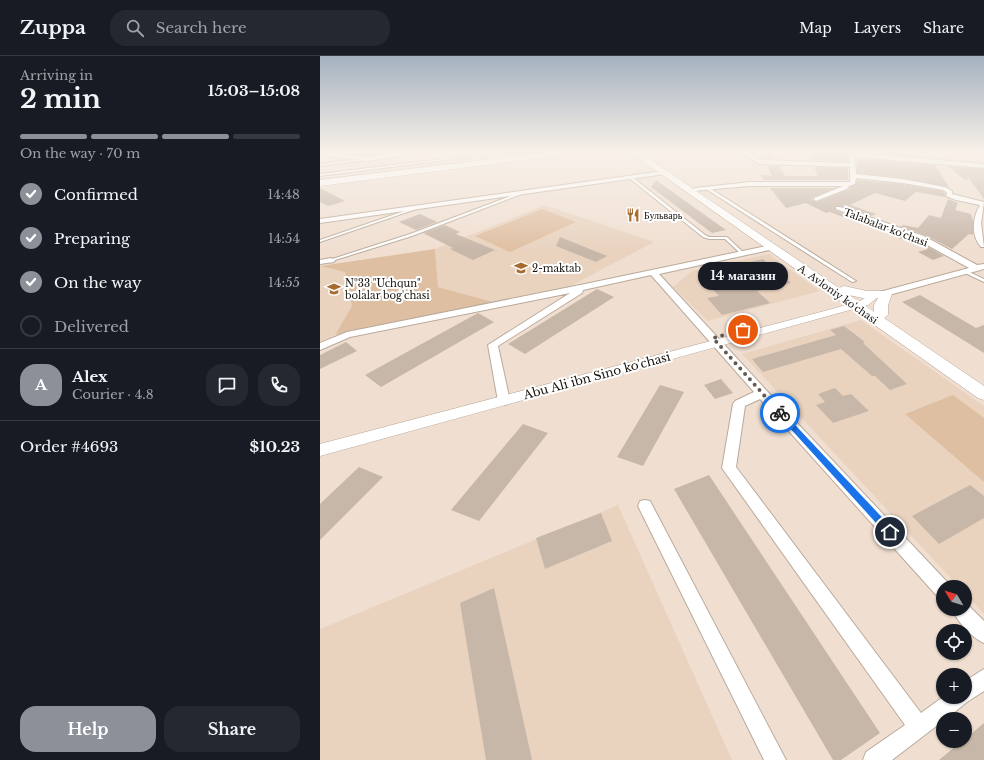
<!DOCTYPE html>
<meta charset="utf-8">
<style>
:root{--surface:#171b24;--page:#242831;--text:#f1f3f6;--muted:#9ea1a6;--line:#363941;--accent:#8c9099}
body{margin:0;font-family:"Libre Baskerville",serif;background:var(--page);color:var(--text);height:100vh;display:flex;flex-direction:column;font-size:15px;white-space:nowrap}
*{box-sizing:border-box;margin:0}
p{font-size:13px;color:var(--muted)}
.icon{flex:none;width:22px;height:22px;fill:none;stroke:currentColor;stroke-width:2;stroke-linecap:round;stroke-linejoin:round}
.map{position:relative;flex:1;overflow:hidden}
.sheet{display:flex;flex-direction:column;background:var(--surface);width:320px}
.sheet>*{flex:none}
.needle{width:26px;rotate:308deg}
.controls{position:absolute;left:616px;top:524px;display:grid;gap:8px}
.controls a{display:grid;place-items:center;width:36px;height:36px;border-radius:50%;background:var(--surface);box-shadow:0 1px 3px #0004;font-size:20px}
.pin{position:absolute;display:grid;place-items:center;width:34px;height:34px;color:#fff;margin:-17px;border:2px solid #fff;border-radius:50%;box-shadow:0 1px 4px #0007}
.courier{position:absolute;display:grid;place-items:center;width:40px;height:40px;margin:-20px;border:3px solid #1a73e8;border-radius:50%;background:#fff;color:#222;box-shadow:0 1px 5px #0007}
.bubble{position:absolute;height:28px;border-radius:14px;background:var(--surface);box-shadow:0 1px 3px #0004;font-size:13px;font-weight:800;line-height:28px;text-align:center}
.headline em{font-style:normal;font-weight:800}
.headline div{display:flex;flex-direction:column-reverse}
.headline{display:flex;align-items:center;justify-content:space-between;height:68px;padding:0 20px}
h1{font-size:26px;font-weight:800;line-height:30px}
.bar{display:grid;grid-template-columns:repeat(4,1fr);gap:6px 4px;align-content:center;height:48px;padding:0 20px}
.bar i{height:5px;border-radius:3px;background:var(--line)}
.bar .selected{background:var(--accent)}
.bar p{grid-column:span 4}
.line{display:flex;align-items:center;gap:10px;padding:0 20px;border-top:1px solid var(--line)}
.line div{flex:1}
.round{display:grid;place-items:center;flex:none;width:42px;height:42px;border-radius:16px;background:var(--page)}
ol{padding:0 20px;list-style:none}
li{display:flex;align-items:center;gap:12px;height:44px}
li p{margin-inline-start:auto}
li .icon{padding:4px;border-radius:50%;background:var(--accent);color:#fff;stroke-width:4}
li:last-child{color:var(--muted)}
li i{width:22px;height:22px;border:2px solid var(--line);border-radius:50%}
.primary-button{display:flex;gap:8px;margin-top:auto;padding:8px 20px}
.primary-button a{flex:1;height:46px;border-radius:16px;background:var(--accent);color:#fff;font-size:16px;font-weight:800;line-height:46px;text-align:center}
.primary-button a+a{background:var(--page);color:var(--text)}
header{display:flex;align-items:center;gap:24px;box-sizing:border-box;height:56px;padding:0 20px;background:var(--surface);border-bottom:1px solid var(--line)}
header strong{font-size:19px}
nav{display:flex;gap:22px;margin-inline-start:auto;font-size:14px}
.search{width:280px;height:36px;background:var(--page);display:flex;align-items:center;gap:10px;box-sizing:border-box;padding:0 14px;border-radius:16px;color:var(--muted);font-size:15px}
main{display:flex;flex:1;min-height:0}
.map>svg:first-child{display:block}
</style>
<header>
<strong>Zuppa</strong>
<div class="search"><svg class="icon" aria-label="search" viewBox="0 0 24 24"><circle cx="10" cy="10" r="6"/><path d="M15 15l6 6"/></svg>Search here</div>
<nav><a>Map</a><a>Layers</a><a>Share</a></nav>
</header>
<main>
<section class="sheet">
<div class="headline"><div><h1>2 min</h1><p>Arriving in</p></div><em>15:03–15:08</em></div>
<div class="bar"><i class="selected"></i><i class="selected"></i><i class="selected"></i><i></i><p>On the way · 70 m</p></div>
<ol>
<li><svg class="icon" aria-label="check" viewBox="0 0 24 24"><path d="M5 12l5 5 9-10"/></svg>Confirmed<p>14:48</p></li>
<li><svg class="icon" aria-label="check" viewBox="0 0 24 24"><path d="M5 12l5 5 9-10"/></svg>Preparing<p>14:54</p></li>
<li><svg class="icon" aria-label="check" viewBox="0 0 24 24"><path d="M5 12l5 5 9-10"/></svg>On the way<p>14:55</p></li>
<li><i></i>Delivered</li>
</ol>
<div class="line" style="height:72px"><b class="round" style="background:var(--accent);color:#fff">A</b><div><b>Alex</b><p>Courier · 4.8</p></div><a class="round"><svg class="icon" aria-label="chat" viewBox="0 0 24 24"><path d="M4 5h16v11H9l-5 4z"/></svg></a><a class="round"><svg class="icon" aria-label="phone" viewBox="0 0 24 24"><path d="M5 4h4l2 5-3 2q2 4 5 5l2-3 5 2v4C11 20 4 13 5 4z"/></svg></a></div>
<div class="line" style="height:52px"><div>Order #4693</div><b>$10.23</b></div>
<div class="primary-button"><a>Help</a><a>Share</a></div>
</section>
<div class="map">
<svg width="664" height="704" viewBox="0 0 664 704">
<rect width="100%" height="100%" fill="#f0dfd1"/>
<path fill="#e9d3bf" d="M0 96H78L73 99 46 102Z
M225 149 334 186 249 231 173 246 118 231 115 193Z
M449 198 500 235 388 265 353 231 372 215Z
M0 210 25 216 32 250 15 279 0 286Z
M541 264 664 350V558L645 537V531H639L422 298Z
M298 449 412 704H0V573Z"/>
<path fill="#dfbfa2" d="M222 153 256 166 190 196 155 180Z
M115 193 118 231 173 246 15 279 32 250 25 216 0 210Z
M633 339 664 362V426L585 358Z"/>
<path fill="#c7b7a9" d="M440 96H452L455 103H443Z
M488 96H528V105L491 104Z
M537 103 615 109 629 131 583 122 537 117Z
M447 110H459L465 120H498L494 111 528 112V124H444L440 119 452 120Z
M627 110 664 113V143L648 121 647 125Z
M336 124 361 142 406 174 392 177 331 131Z
M537 124 583 128 622 135 625 138V141L596 136 585 145 555 137 530 149 556 158 551 160 520 150H515V154L542 165 538 167 510 156 506 157 486 147 466 152 450 132H515L493 141 492 144 497 146 528 134 530 131 535 129Z
M0 132 25 145 9 150 0 146Z
M628 143 638 147 635 154 651 158 653 165V179L649 178 632 193 605 179 581 171 583 169 598 172 609 159 621 162Z
M100 158 117 166 96 174 79 166Z
M125 169 140 176 136 178 175 194 153 204 130 193 133 192 103 177Z
M575 177 597 185 624 200 613 204 598 196 608 193 573 180Z
M240 181 287 200 276 206 236 190Z
M443 203 471 227 437 235 450 247 402 259 387 242 399 240 378 218Z
M277 233 294 241 205 298 188 288Z
M600 239 656 272 664 269V297L582 246Z
M158 257 174 266 61 331 45 319Z
M524 270 545 286 543 287 587 328 570 334 555 320H552L521 293 443 316 432 303 516 279 510 274Z
M26 286 37 295 0 313V299Z
M401 323 413 337 395 343 384 329Z
M340 329 364 336 323 410 297 401Z
M515 332 523 340 531 338 549 355 513 367 496 349 505 346 498 338Z
M203 368 228 377 159 465 131 454Z
M39 411 63 421 0 484V448Z
M389 419 560 677 521 704H513L354 433Z
M650 429 664 440V462L619 488 592 460Z
M281 457 292 485 225 513 216 482Z
M174 532 212 704H166L140 547Z
M664 667V704H619L642 685H645V683Z"/>
<g fill="none" stroke-linecap="round" stroke-linejoin="round">
<g stroke="#b9aa9b" stroke-width="2">
<path id="service" d="M179 96H190L0 120V118Z
M48 102 47 104 0 110V108Z
M309 120H311L385 179 389 181H407L424 197 421 198 405 183H389L383 181 309 122Z
M386 131H388L536 225 532 226 386 133Z
M201 136 204 137 92 180 12 205 9 204 90 178Z
M96 151 99 152 0 186V184Z
M643 214H645L664 223V226L643 216Z"/>
</g>
<g stroke="#b9aa9b" stroke-width="2">
<path id="minor" d="M0 96 47 101 90 96H110L47 105 0 99Z
M418 96H425L441 104 530 107 529 96H535L664 108V112L535 101 536 118 583 123 625 131 632 135V138L664 146 661 167 664 191H661C651 179 652 162 660 149L636 144 626 140 627 137 623 134 583 127 536 122 535 128 529 130 527 133 496 145 494 144V142L523 130H430L373 135 372 134 375 132 430 126H530V111L440 108Z
M343 115 346 117 345 118 0 167V163Z
M516 151H520L604 180 657 209 664 208V213L558 242H552L550 240 552 238 649 212 598 184 516 153Z
M451 189H454V193L339 218 446 334 629 528 630 531H623V542L617 540 440 343 425 350 416 411 601 657 623 641H645V625L664 613V635L647 646 626 663H623V665L572 704H543L546 696 585 669 402 412 413 348 415 345 434 336 331 219 263 234 262 237 178 290 190 345 188 348 184 349 180 348 178 345 168 289 250 237 30 281 0 294V287L27 276 265 228Z
M11 202 15 204 14 206 0 208V204Z
M325 444 330 445 466 704H444L318 450 320 445Z
M645 546 664 565V587C652 582 637 565 632 553H645Z"/>
</g>
<g stroke="#b9aa9b" stroke-width="1">
<path id="tertiary" d="M552 238 556 239 558 241 548 249 0 400V388L512 253 540 245Z"/>
</g>
<g stroke="#b9aa9b" stroke-width="1">
<path id="secondary" d="M228 96H253L250 98 0 130V124Z
M310 96H319L519 232 524 230 547 235H570L572 238 568 249V259L564 262 664 330V344L658 342ZM529 239 547 243 558 242 554 249V256Z"/>
</g>
<use href="#service" fill="#fff" fill-rule="evenodd"/>
<use href="#minor" fill="#fff" fill-rule="evenodd"/>
<use href="#tertiary" fill="#fff" fill-rule="evenodd"/>
<use href="#secondary" fill="#fff" fill-rule="evenodd"/>
</g>
<linearGradient id="sky" x2="0" y2="1"><stop stop-color="#a4b1be"/><stop offset="0.49" stop-color="#f8f1ea"/><stop offset="1" stop-color="#f8f1ea" stop-opacity="0"/></linearGradient>
<rect width="664" height="195" fill="url(#sky)"/>
<path fill="#1a73e8" d="M458 355H462L573 473 574 476 573 479H567L458 359Z"/>
<g fill="none" stroke-linecap="round" stroke-linejoin="round">
<path stroke="#645a52" stroke-width="4" stroke-dasharray="0 7.2" d="M423 274 393 282 460 357"/>
</g>
<defs>
<g id="restaurant-bare" transform="scale(1.08)"><path d="M-5-6h1v4h1v-4h1v4h1v-4h1v5L-1.5 .5V6h-2V.5L-5-1ZM5-6V6H3V1.5H1.5Q1.5-4 5-6Z" fill="#a76c2d" stroke="#fff" stroke-width="2.5" paint-order="stroke"/></g>
<g id="school-bare" transform="scale(1.08)"><path d="M0-5L7-2L0 1L-7-2ZM-4 1L0 2.5L4 1V4Q0 6-4 4Z" fill="#a76c2d" stroke="#fff" stroke-width="2.5" paint-order="stroke"/></g>
</defs>
<g fill-rule="evenodd">
<use href="#restaurant-bare" x="313" y="159"/>
<use href="#school-bare" x="201" y="212"/>
<use href="#school-bare" x="14" y="233"/>
</g>
<g text-anchor="middle" stroke-width="4" stroke-linejoin="round" paint-order="stroke">
<g font-size="10" fill="#18130d" stroke="#fff" text-anchor="start">
<text x="324" y="163">Бульварь</text>
<text x="212" y="216">2-maktab</text>
<text x="25" y="231">№33 "Uchqun"<tspan x="25" dy="12">bolalar bog'chasi</tspan></text>
</g>
<g font-size="10" fill="#18130d" stroke="#fff">
<text transform="translate(566 171) rotate(21)" y="4">Talabalar ko'chasi</text>
<text transform="translate(518 238) rotate(35)" y="4">A. Avloniy ko'chasi</text>
</g>
<g font-size="12" fill="#18130d" stroke="#fff">
<text transform="translate(277 320) rotate(-15)" y="4">Abu Ali ibn Sino ko'chasi</text>
</g>
</g>
</svg>
<div class="controls">
<a><svg class="needle" viewBox="-14 -14 28 28"><path d="M0-13l5 13h-10z" fill="#e53935"/><path d="M0 13l5-13h-10z" fill="#9ea1a6"/></svg></a>
<a><svg class="icon" aria-label="locate" viewBox="0 0 24 24"><circle cx="12" cy="12" r="6"/><path d="M12 2v4M12 18v4M2 12h4M18 12h4"/></svg></a>
<a>+</a>
<a>−</a>
</div>
<div class="pin" style="left:423px;top:274px;background:#ea580c"><svg class="icon" aria-label="bag" viewBox="0 0 24 24"><path d="M5 8h14l-1 12H6zM9 8a3 3 0 0 1 6 0"/></svg></div>
<div class="pin" style="left:570px;top:476px;background:#1f2937"><svg class="icon" aria-label="home" viewBox="0 0 24 24"><path d="M3 11l9-7 9 7M6 9v11h12V9"/></svg></div>
<div class="courier" style="left:460px;top:357px"><svg class="icon" aria-label="bike" viewBox="0 0 24 24"><circle cx="6" cy="16" r="4"/><circle cx="18" cy="16" r="4"/><path d="M6 16l4-8h5l3 8M10 8l3 8H6M13 5h3"/></svg></div>
<div class="bubble" style="left:378px;top:206px;width:90px">14 магазин</div>
</div>
</main>
